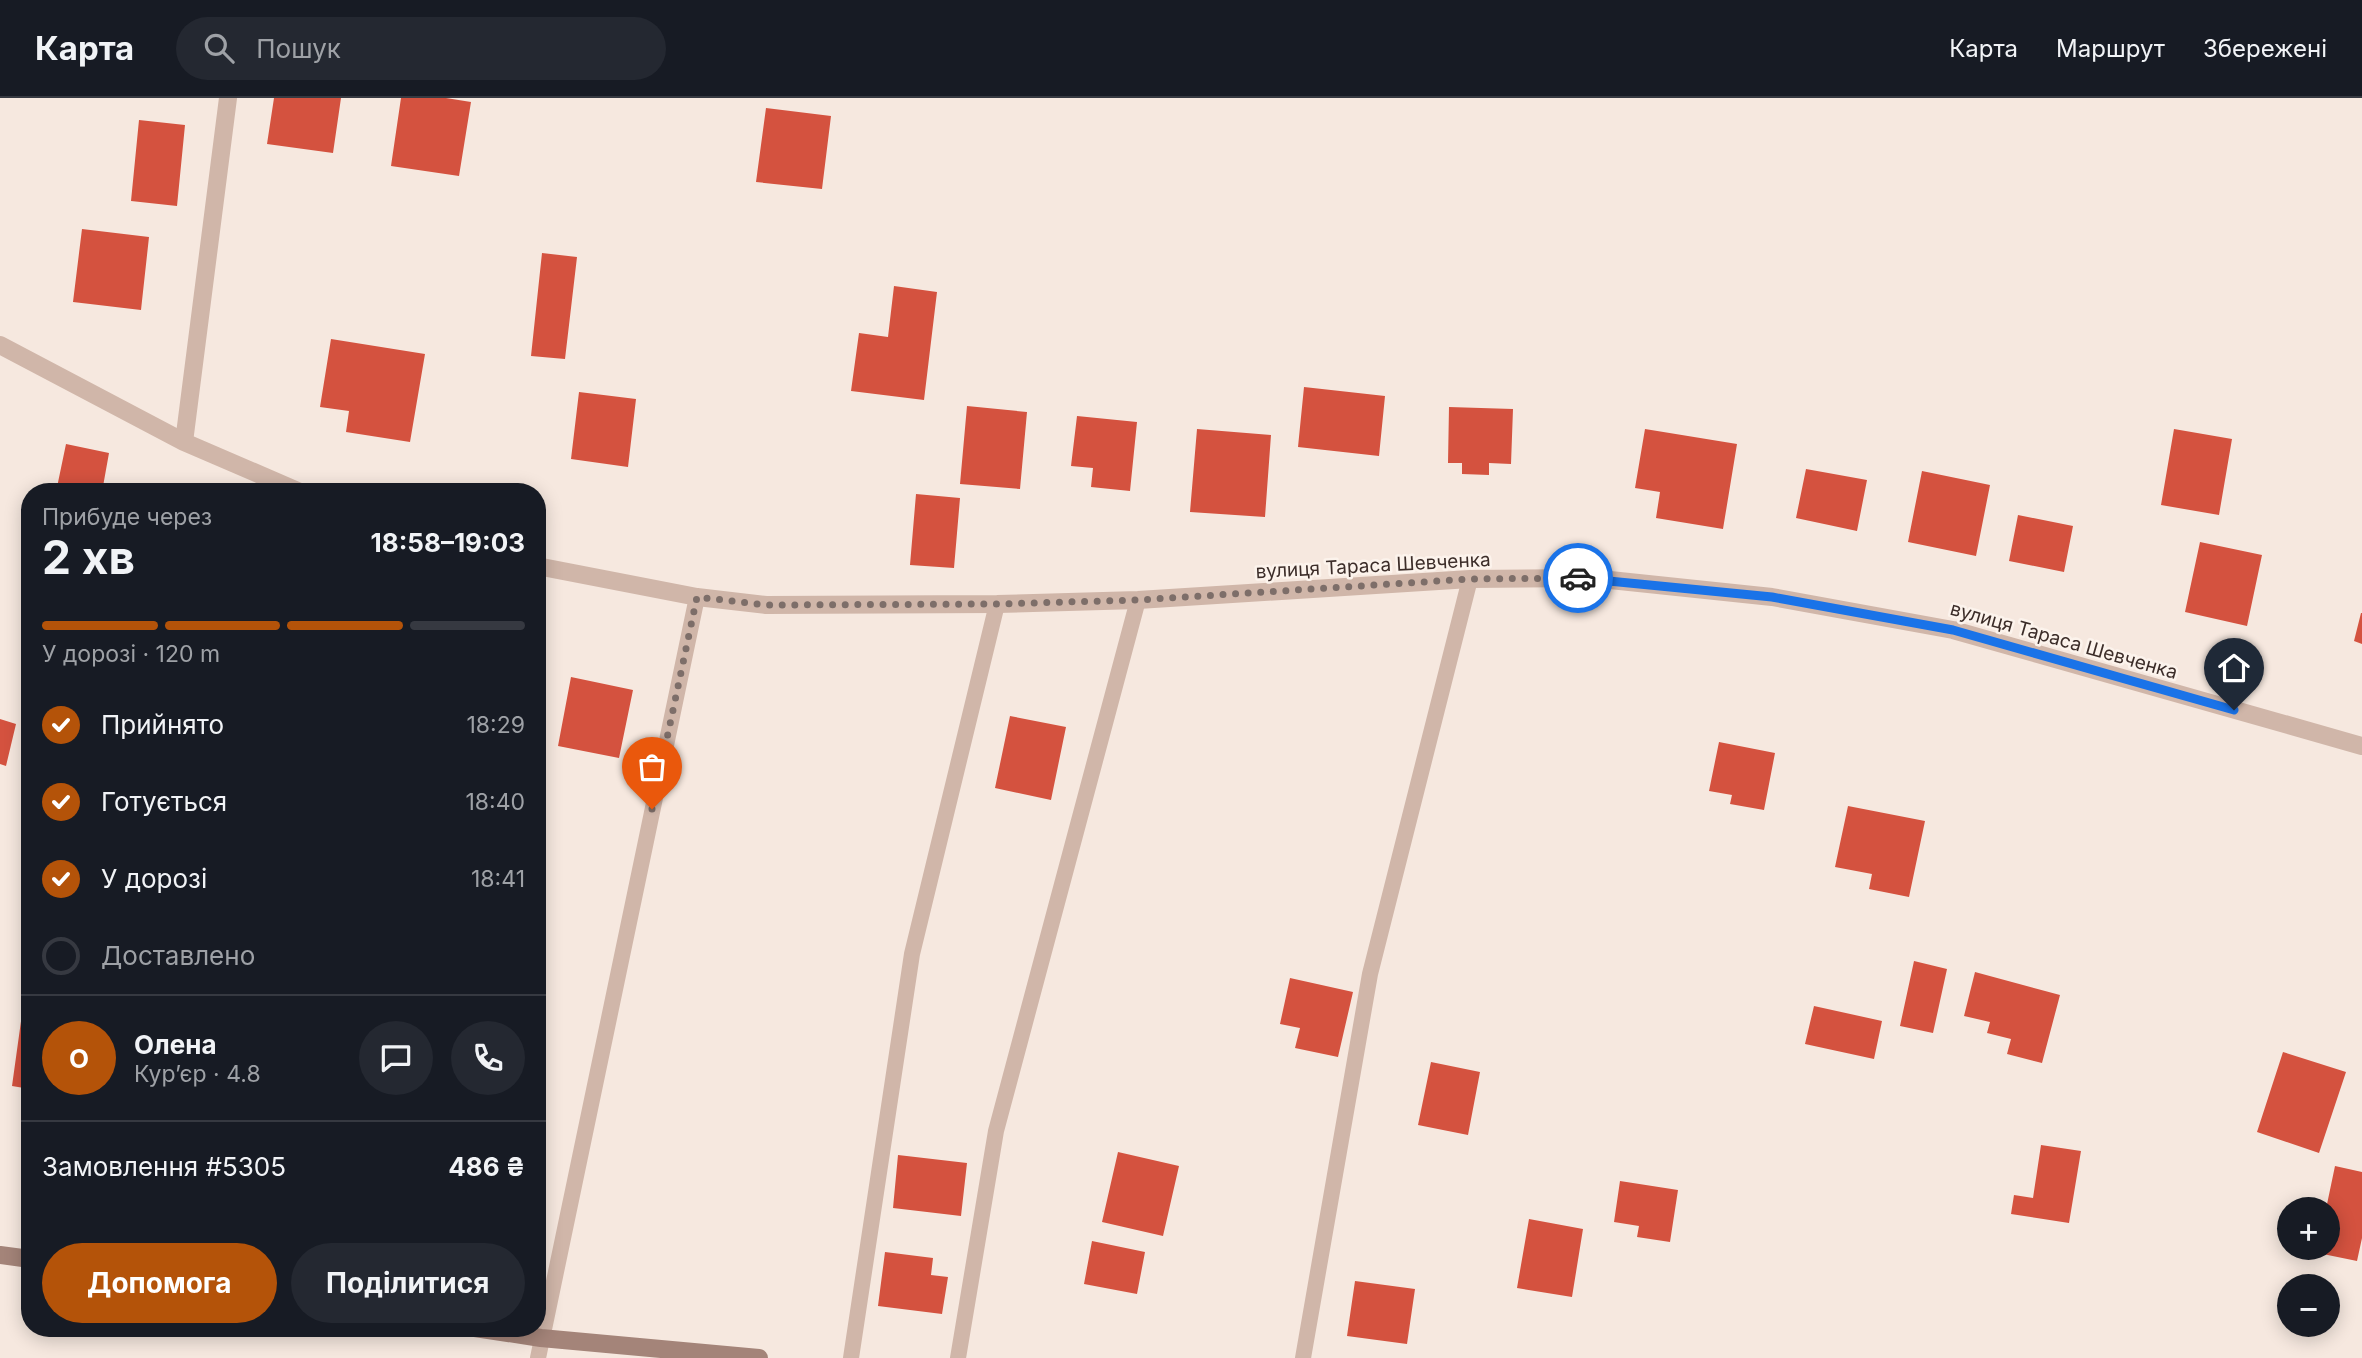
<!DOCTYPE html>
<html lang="uk">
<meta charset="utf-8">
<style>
:root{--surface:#171b24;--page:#242831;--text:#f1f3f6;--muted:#9ea1a6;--line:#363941;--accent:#b45309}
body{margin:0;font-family:Inter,sans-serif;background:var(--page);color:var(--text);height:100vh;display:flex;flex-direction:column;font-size:26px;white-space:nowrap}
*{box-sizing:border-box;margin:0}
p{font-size:23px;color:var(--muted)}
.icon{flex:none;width:38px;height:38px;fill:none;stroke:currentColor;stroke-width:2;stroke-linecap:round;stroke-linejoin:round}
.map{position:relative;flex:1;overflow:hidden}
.panel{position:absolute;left:21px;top:385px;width:525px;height:854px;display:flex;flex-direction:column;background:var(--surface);border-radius:28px;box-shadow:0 4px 18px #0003}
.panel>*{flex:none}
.buttons{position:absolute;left:2277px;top:1099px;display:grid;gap:14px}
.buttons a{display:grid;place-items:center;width:63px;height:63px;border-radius:50%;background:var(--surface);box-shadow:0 4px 18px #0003;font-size:35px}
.pin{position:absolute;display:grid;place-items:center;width:60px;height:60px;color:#fff;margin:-72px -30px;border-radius:50% 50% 50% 0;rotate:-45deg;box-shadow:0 0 7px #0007}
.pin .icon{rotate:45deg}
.courier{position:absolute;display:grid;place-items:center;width:70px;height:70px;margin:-35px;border:5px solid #1a73e8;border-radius:50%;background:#fff;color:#222;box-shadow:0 2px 9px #0007}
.summary em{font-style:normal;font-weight:700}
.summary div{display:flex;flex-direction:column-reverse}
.summary{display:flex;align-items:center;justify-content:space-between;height:119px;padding:0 21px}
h1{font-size:46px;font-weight:700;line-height:52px}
.bar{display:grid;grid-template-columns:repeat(4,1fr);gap:10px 7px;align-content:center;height:84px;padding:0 21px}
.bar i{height:9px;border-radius:5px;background:var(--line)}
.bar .on{background:var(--accent)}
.bar p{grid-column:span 4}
.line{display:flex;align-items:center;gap:18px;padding:0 21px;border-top:2px solid var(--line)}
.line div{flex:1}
.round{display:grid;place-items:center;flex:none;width:74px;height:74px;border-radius:37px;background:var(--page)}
ol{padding:0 21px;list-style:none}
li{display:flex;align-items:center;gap:21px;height:77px}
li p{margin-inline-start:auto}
li .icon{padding:7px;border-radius:50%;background:var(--accent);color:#fff;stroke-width:4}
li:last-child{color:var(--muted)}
li i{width:38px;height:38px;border:4px solid var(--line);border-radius:50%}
.primary-button{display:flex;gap:14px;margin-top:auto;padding:14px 21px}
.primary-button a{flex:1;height:80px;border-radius:42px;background:var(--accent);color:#fff;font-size:28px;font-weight:700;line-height:80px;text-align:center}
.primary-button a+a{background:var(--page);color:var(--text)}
header{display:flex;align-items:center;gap:42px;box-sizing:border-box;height:98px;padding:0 35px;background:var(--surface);border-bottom:2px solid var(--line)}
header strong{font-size:33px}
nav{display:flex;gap:38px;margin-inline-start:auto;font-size:24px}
.search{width:490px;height:63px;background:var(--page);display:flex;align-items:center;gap:18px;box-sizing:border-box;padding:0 24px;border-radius:38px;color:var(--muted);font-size:26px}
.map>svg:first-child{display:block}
</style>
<header>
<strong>Карта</strong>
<div class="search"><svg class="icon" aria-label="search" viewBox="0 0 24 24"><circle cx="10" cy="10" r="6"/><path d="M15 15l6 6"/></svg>Пошук</div>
<nav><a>Карта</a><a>Маршрут</a><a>Збережені</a></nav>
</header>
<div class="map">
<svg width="2362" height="1260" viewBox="0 0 2362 1260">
<rect width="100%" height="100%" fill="#f6e8df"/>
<path fill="#d4523f" d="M274 0H341L333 55 267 46Z
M401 0H446L471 4 459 78 391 68Z
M766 10 831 18 822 91 756 84Z
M139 22 185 27 177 108 131 103Z
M82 131 149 139 141 212 73 204Z
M542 155 577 159 565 261 531 258Z
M894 188 937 194 924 302 851 293 859 235 888 239Z
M331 241 425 256 410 344 346 334 349 313 320 309Z
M1304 289 1385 298 1379 358 1298 349Z
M579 294 636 301 628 369 571 361Z
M967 308 1027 314 1020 391 960 386Z
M1449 309 1513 311 1511 366 1489 365V377L1462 376V365H1448Z
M1077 318 1137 324 1130 393 1091 389 1093 370 1071 368Z
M1197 331 1271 337 1265 419 1190 414Z
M1645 331 1737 346 1723 431 1656 420 1660 394 1635 390Z
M2174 331 2232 341 2219 417 2161 407Z
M66 346 109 355 102 394H56Z
M1806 371 1867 382 1857 433 1796 420Z
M1922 373 1990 387 1976 458 1908 444Z
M916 396 960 400 954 470 910 467Z
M2018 417 2073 428 2064 474 2009 463Z
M2200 444 2262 457 2247 528 2185 514Z
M2361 515H2362V546L2354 543Z
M571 579 633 592 619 660 558 648Z
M1010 618 1066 629 1051 702 995 690Z
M0 621 16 626 6 668 0 666Z
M1719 644 1775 655 1764 712 1730 706 1732 697 1709 693Z
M1848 708 1925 723 1909 799 1869 791 1872 776 1835 769Z
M1914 863 1947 871 1933 935 1900 928Z
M1975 874 2060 897 2042 965 2007 956 2011 941 1987 935 1990 924 1964 918Z
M1290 880 1353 894 1338 959 1295 950 1300 930 1280 926Z
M1814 908 1882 923 1874 961 1805 946Z
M22 916 30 918V991L12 988Z
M2283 954 2346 974 2319 1055 2257 1034Z
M1431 964 1480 974 1468 1037 1418 1027Z
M2041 1047 2081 1053 2069 1125 2011 1116 2014 1097 2033 1100Z
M1118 1054 1179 1068 1163 1138 1102 1124Z
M898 1057 967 1065 961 1118 893 1110Z
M2335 1068 2362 1074V1140L2357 1163 2318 1155 2319 1150H2328L2326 1111Z
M1620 1083 1678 1092 1670 1144 1637 1139 1639 1128 1614 1124Z
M1529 1121 1583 1131 1572 1199 1517 1190Z
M1092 1143 1145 1154 1137 1196 1084 1186Z
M885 1154 933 1160 931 1177 948 1179 942 1216 878 1208Z
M1355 1183 1415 1191 1407 1246 1347 1238Z"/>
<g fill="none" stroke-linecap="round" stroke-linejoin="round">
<path stroke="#d0b6a9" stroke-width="16" d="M538 1260 697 499
M851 1260 912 856 997 506
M958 1260 996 1033 1138 502
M1303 1260 1370 876 1470 481"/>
<path stroke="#d0b6a9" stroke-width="18" d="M0 247 184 344 300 394
M184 344 228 0
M537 468 697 499 766 507 997 506 1138 502 1470 481 1591 480 1772 499 1953 532 2362 648"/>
<path stroke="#a48479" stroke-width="18" d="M0 1157 30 1161
M475 1230 541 1240 759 1260"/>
</g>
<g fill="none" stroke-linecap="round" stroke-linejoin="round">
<path stroke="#7d6e69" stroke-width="7" stroke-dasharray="0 12.6" d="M652 711 697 499 766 507 997 506 1138 502 1470 481 1578 480"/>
<path stroke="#1a73e8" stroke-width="9" d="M1578 480 1772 499 1953 532 2234 612"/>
</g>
<g text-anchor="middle" stroke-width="5" stroke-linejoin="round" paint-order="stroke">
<g font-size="19" fill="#3c2d29" stroke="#fcf3ec">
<text transform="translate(1373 467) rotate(-3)" y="7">вулиця Тараса Шевченка</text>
<text transform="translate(2064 542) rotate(16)" y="7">вулиця Тараса Шевченка</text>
</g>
</g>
</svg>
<div class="buttons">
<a>+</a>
<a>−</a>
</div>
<div class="pin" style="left:652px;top:711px;background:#ea580c"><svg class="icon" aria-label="bag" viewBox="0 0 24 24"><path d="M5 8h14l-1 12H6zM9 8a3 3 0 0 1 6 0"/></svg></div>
<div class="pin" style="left:2234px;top:612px;background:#1f2937"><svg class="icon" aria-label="home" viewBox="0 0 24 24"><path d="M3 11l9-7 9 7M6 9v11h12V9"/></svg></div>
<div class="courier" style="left:1578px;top:480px"><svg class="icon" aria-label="car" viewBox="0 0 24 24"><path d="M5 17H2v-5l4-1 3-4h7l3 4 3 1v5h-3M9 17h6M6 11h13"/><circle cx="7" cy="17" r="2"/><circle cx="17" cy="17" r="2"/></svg></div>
<section class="panel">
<div class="summary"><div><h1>2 хв</h1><p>Прибуде через</p></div><em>18:58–19:03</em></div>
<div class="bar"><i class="on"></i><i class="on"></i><i class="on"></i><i></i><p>У дорозі · 120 m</p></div>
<ol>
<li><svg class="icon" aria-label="check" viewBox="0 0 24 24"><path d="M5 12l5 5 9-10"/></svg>Прийнято<p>18:29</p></li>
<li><svg class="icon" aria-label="check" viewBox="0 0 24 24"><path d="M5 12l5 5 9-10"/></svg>Готується<p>18:40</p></li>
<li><svg class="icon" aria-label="check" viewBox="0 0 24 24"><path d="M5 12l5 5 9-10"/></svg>У дорозі<p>18:41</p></li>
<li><i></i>Доставлено</li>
</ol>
<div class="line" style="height:126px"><b class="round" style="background:var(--accent);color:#fff">О</b><div><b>Олена</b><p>Кур’єр · 4.8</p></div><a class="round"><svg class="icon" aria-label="chat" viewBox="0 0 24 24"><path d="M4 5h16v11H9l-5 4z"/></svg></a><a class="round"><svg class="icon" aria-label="phone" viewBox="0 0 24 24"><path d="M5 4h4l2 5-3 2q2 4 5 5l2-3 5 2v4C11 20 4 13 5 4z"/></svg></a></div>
<div class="line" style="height:91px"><div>Замовлення #5305</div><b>486 ₴</b></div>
<div class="primary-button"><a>Допомога</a><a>Поділитися</a></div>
</section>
</div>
